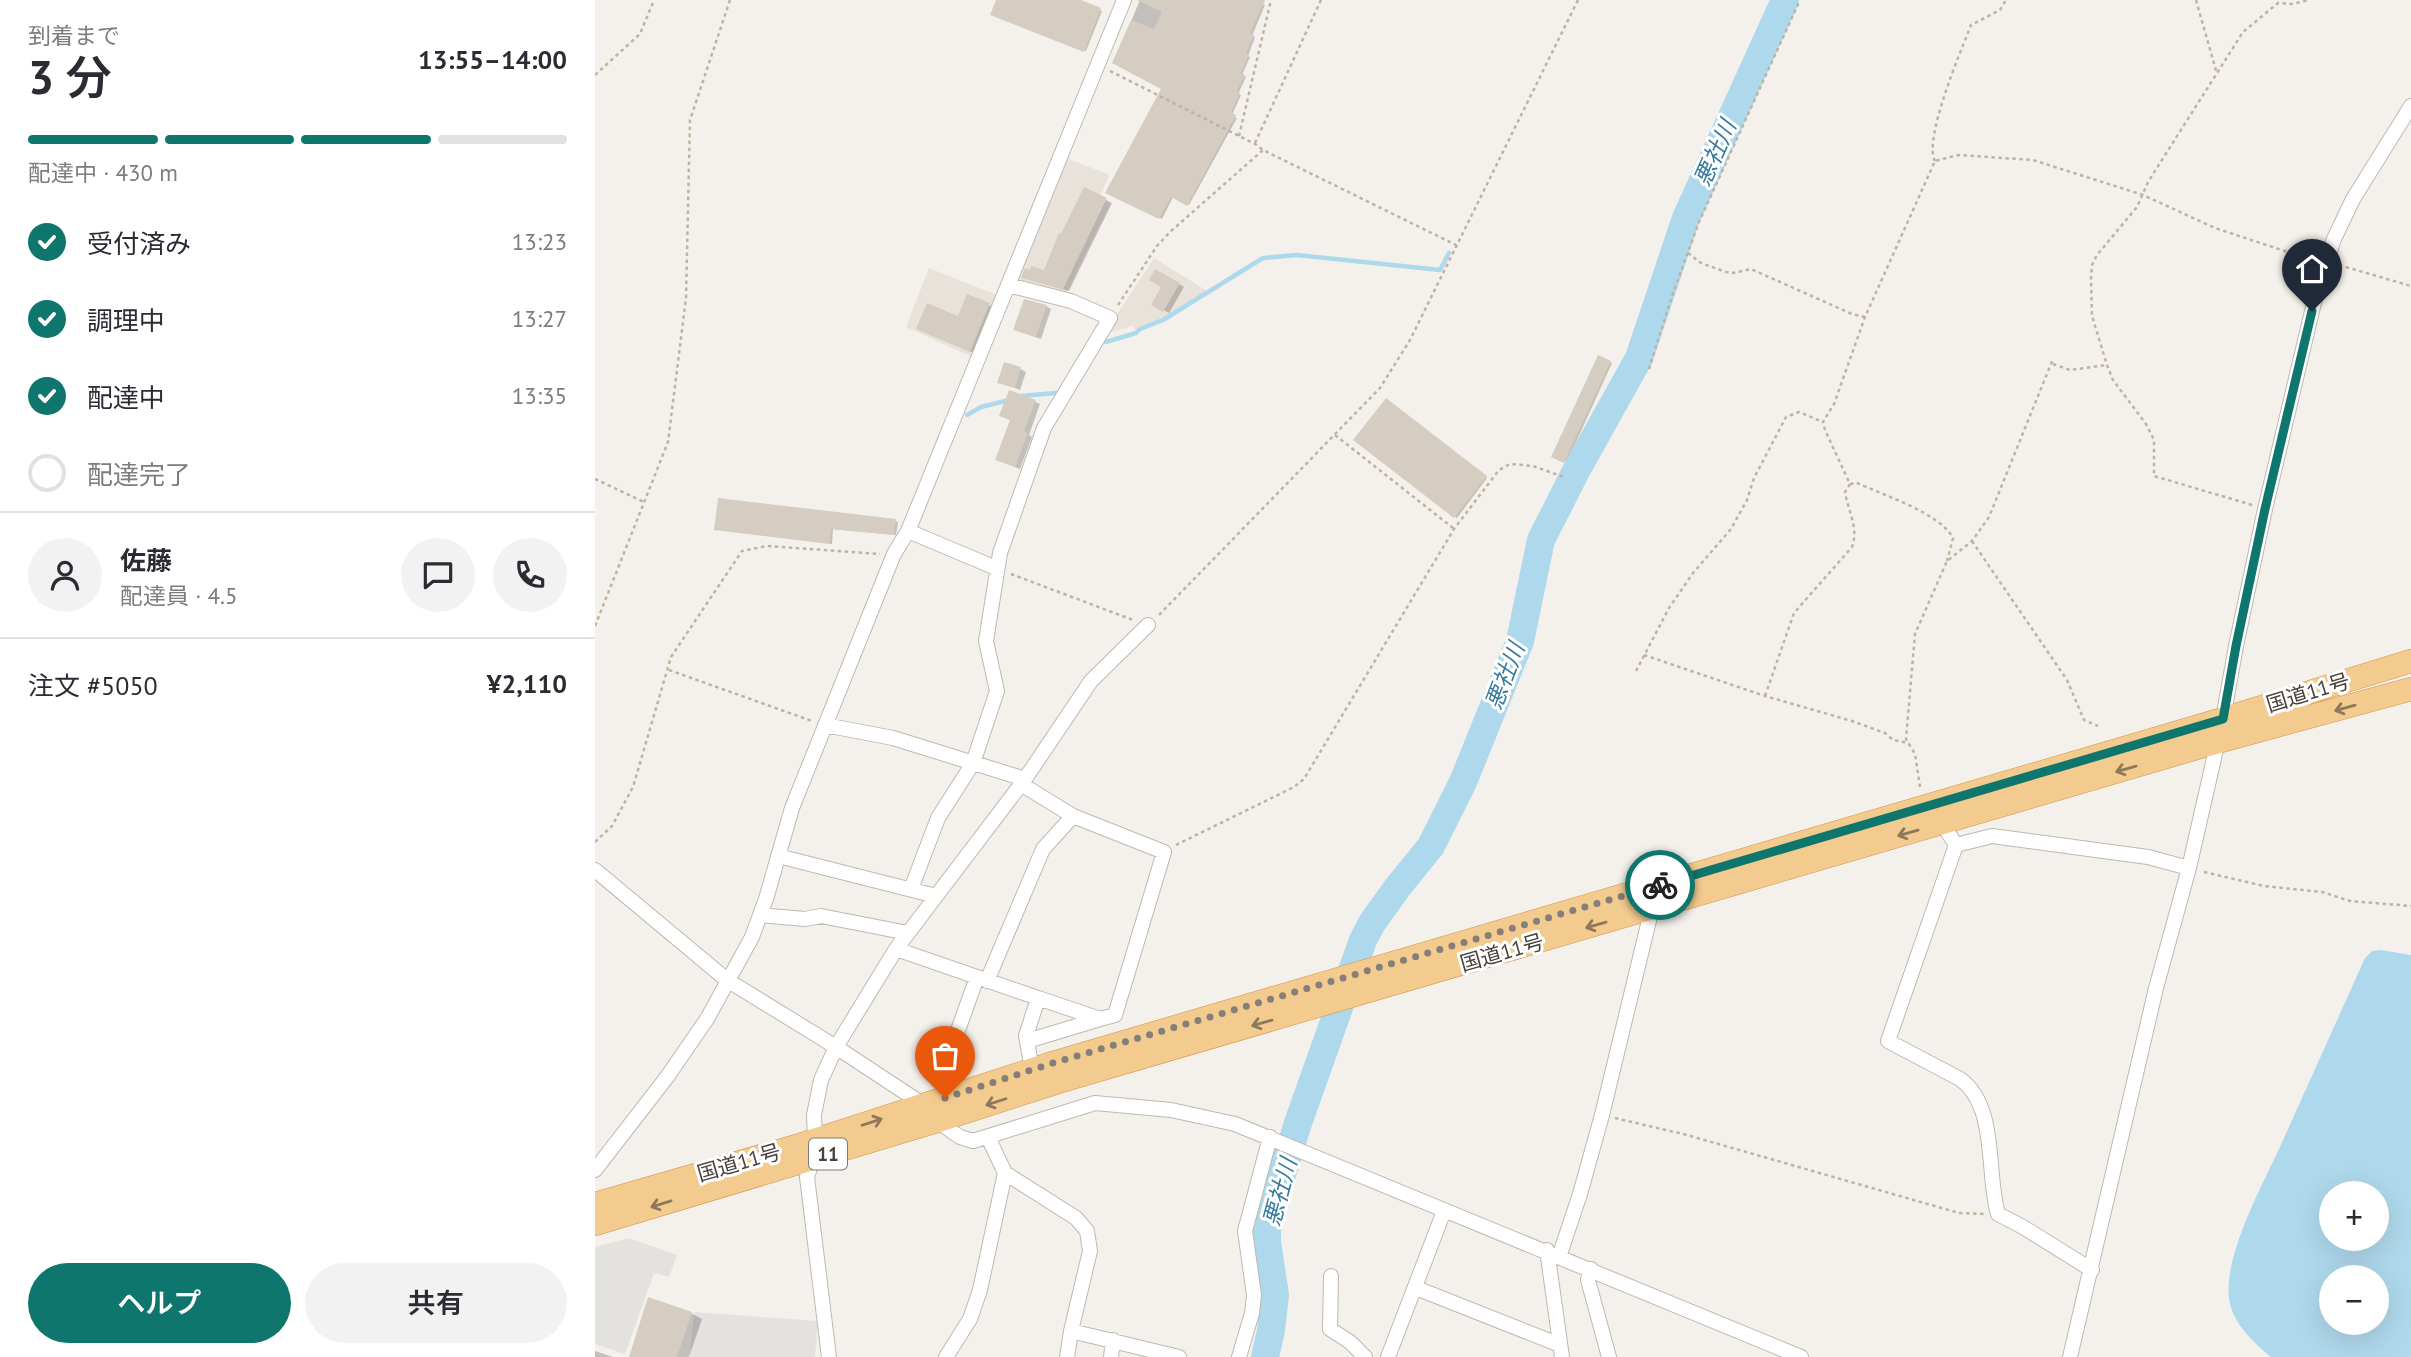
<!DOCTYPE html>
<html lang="ja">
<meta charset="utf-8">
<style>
:root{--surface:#fff;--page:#f2f2f3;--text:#2b2b33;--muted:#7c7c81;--line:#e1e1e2;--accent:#0f766e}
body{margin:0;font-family:"PT Sans","Noto Sans JP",sans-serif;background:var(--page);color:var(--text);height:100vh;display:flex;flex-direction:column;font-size:26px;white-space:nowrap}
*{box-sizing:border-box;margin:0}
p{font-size:23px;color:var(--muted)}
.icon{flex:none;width:38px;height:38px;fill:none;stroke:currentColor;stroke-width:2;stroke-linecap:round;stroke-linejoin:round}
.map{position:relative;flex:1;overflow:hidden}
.details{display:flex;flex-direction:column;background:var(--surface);width:595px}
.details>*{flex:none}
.controls{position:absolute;left:1724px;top:1181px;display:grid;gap:14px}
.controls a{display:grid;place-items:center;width:70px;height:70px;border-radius:50%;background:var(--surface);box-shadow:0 7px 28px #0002;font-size:35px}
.pin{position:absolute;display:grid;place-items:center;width:60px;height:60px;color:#fff;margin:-72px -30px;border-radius:50% 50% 50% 0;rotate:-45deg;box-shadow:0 0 7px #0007}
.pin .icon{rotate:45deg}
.courier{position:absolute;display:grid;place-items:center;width:70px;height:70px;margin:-35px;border:5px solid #0f766e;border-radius:50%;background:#fff;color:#222;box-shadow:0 2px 9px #0007}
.head em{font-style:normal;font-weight:600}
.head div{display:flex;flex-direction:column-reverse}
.head{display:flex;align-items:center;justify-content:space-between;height:119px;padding:0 28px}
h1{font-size:46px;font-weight:600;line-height:52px}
.bar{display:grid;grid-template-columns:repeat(4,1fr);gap:10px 7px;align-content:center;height:84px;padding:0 28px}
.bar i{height:9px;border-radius:5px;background:var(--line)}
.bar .current{background:var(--accent)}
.bar p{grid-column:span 4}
.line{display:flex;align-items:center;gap:18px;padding:0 28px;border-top:2px solid var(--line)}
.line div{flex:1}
.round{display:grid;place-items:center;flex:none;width:74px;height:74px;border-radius:37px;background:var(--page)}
ol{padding:0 28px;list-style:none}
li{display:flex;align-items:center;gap:21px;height:77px}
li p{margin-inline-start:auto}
li .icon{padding:7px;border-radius:50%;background:var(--accent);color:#fff;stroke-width:4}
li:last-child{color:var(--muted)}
li i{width:38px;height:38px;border:4px solid var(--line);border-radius:50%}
.primary-button{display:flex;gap:14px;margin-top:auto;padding:14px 28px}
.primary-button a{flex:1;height:80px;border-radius:42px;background:var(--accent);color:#fff;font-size:28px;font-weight:600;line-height:80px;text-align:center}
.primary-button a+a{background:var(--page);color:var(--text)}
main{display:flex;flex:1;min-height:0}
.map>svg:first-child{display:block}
</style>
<main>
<section class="details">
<div class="head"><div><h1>3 分</h1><p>到着まで</p></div><em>13:55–14:00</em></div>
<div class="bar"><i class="current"></i><i class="current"></i><i class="current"></i><i></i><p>配達中 · 430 m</p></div>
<ol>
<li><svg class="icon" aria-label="check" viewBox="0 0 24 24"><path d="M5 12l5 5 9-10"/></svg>受付済み<p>13:23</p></li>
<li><svg class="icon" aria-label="check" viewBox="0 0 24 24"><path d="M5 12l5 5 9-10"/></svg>調理中<p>13:27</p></li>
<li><svg class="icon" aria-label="check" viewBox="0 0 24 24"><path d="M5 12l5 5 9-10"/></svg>配達中<p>13:35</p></li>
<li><i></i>配達完了</li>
</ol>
<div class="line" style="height:126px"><a class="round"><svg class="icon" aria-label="person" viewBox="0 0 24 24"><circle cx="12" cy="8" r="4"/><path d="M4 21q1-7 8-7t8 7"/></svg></a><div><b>佐藤</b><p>配達員 · 4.5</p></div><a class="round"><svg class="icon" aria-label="chat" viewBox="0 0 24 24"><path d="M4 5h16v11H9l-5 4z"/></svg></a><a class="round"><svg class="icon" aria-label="phone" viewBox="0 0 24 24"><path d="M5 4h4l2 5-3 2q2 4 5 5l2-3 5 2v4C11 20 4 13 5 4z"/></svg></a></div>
<div class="line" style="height:91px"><div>注文 #5050</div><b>¥2,110</b></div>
<div class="primary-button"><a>ヘルプ</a><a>共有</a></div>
</section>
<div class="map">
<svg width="1816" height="1357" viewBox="0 0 1816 1357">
<rect width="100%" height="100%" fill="#f4f1ec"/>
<path fill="#e8e2da" d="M471 158 515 175 504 197 515 204 470 296 420 283Z
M559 258 614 292 557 326 540 330 538 326 513 333 511 331Z
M334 268 402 295 377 357 311 327Z"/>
<path fill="#e4e2df" d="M34 1238 82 1255 74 1277 59 1273 30 1354 0 1344V1247Z
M99 1312 223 1321 220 1357H95Z"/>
<path fill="#aed8eb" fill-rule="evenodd" d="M1786 950 1816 955V1357H1676C1658 1342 1637 1323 1634 1298 1629 1252 1670 1181 1689 1138 1716 1078 1743 1018 1770 958L1777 951ZM1736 1194H1782V1239H1736ZM1736 1278H1782V1323H1736Z"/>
<path fill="#0003" d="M403 0H481L507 11 491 51 398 14Z
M545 0H665L664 2 670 5 657 36 660 37 653 56 655 57 647 75 651 77 643 94 646 95 637 115 642 118 594 205 578 197 567 219 513 193 568 88 519 62Z
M490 189 517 203 474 291 428 278 449 272Z
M561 271 589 287 574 313 558 304 568 286Z
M373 296 400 308 381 354 328 331 364 319Z
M451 306 456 309 446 339 426 332Z
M1004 357 1017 363 972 462 958 456Z
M425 369 431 372 425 390 404 382Z
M415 392 445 404 434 435 437 437 425 469 407 462 417 420Z
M791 400 892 478 862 518 761 440Z
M301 521 303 522 301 535 238 529 237 544 121 529Z
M96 1313 107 1319 94 1357H36Z
M0 1351 18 1357H0Z"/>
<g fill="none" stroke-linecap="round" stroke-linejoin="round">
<path stroke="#aed8eb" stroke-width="4.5" d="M511 342 541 333 545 329 568 320 668 258 702 255 845 270 854 253
M425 396 461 393
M372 415 386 407 414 400"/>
<path stroke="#aed8eb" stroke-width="28" d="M670 1357 676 1330 680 1295 672 1242V1222L703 1123 768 940 777 923 802 888 836 846 868 782 925 641 946 540 981 471 1044 358 1091 218 1190 0"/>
</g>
<path fill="#d5ccc2" d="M401 0H486L506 8 489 52 395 15Z
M542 0H670L655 33 659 35 651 54 654 55 646 73 650 75 642 91 645 93 636 112 641 115 592 206 576 197 564 219 510 193 566 89 517 63 536 20 559 29 567 12Z
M489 187 512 198 468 289 426 278 430 268 435 270 436 266 449 270 464 233 466 234Z
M560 269 585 283 568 312 556 305 566 287 554 280Z
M372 294 395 303 375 352 321 329 332 303 363 316Z
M429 299 452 305 441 337 418 330Z
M1003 355 1016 361 969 463 956 457Z
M409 362 426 367 420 388 402 383Z
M414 390 441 400 429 431 433 433 420 467 400 460 415 420 404 416Z
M791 398 892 476 859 518 758 440Z
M123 498 301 519 299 535 236 529 235 544 119 530Z
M53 1297 97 1312 82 1357H34Z"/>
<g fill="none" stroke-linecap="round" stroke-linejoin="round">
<g stroke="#bfb8af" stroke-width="16">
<path id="minor" d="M313 531 401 568
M230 725 298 738 430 779
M426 784 478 816 569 852 520 1015 505 1019 443 998 431 1036 437 1069
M1343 817 1361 845 1293 1041 1365 1079C1403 1106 1391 1173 1403 1214L1428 1227 1497 1270
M1361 845 1397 836 1553 857 1594 868
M183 856 341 896
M0 870 132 980 241 1047 329 1105 342 1121 365 1137 378 1141 500 1103 576 1110 640 1124 1206 1357
M316 889 343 818 378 763 402 691 391 641 405 553 449 428 515 318 476 301 413 285
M165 915 210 919 226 916 313 933
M301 949 443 998
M392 981 448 849 478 816
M432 1041 505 1019
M350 1067 382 977
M0 1170 72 1077 112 1019 157 937 171 899 197 808 299 554 313 531 529 0
M410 1173 481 1218 492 1231 495 1251 476 1331 472 1357
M952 1250 967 1357
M964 1257 985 1194 1007 1115 1058 904
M996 1269 993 1280 1014 1357
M736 1276 735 1329 755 1342 770 1357
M821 1288 965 1345
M476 1331 584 1357
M234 1357 212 1177 218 1159 220 1140 219 1115 226 1080 241 1047 301 949 430 779 496 681 553 625
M351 1357 375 1319 385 1290 410 1173 393 1137
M516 1357 518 1340
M644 1357 657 1313 659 1295 650 1231 675 1137
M793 1357 849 1211
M1475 1357 1561 988 1594 868 1628 719 1641 646 1670 509 1723 286 1739 239 1758 199 1816 106"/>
</g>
<g stroke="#d19349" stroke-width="24">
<path id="trunk" d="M0 1204 205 1145 458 1063 1628 719 1816 661
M0 1224 342 1121 466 1081 1622 742 1816 689"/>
</g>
<path stroke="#c0b2a1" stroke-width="2.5" stroke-dasharray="3.5 3.5" stroke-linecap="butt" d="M1601 0 1622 74
M515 71 660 144 668 150 861 245
M0 75 45 34 59 0
M644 136 676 0
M660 143 726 0
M1340 161C1328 139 1366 51 1376 25L1405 10 1411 0
M1093 253 1106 263 1131 272 1138 273 1156 269 1257 314 1270 317
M1744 265 1816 286
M523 305 562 246 575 232 668 150
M1458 364 1475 370 1512 365
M1054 369 1077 296 1104 222 1205 0
M740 435 858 528
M0 479 49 502
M1255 484 1262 483C1288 495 1345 513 1358 538L1352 561
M1657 505 1559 476V440L1551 424 1518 380 1512 365 1497 316 1496 277 1497 265 1502 255 1542 207 1553 182 1648 32 1683 3 1697 4 1714 0
M1377 541 1472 680 1489 720 1503 726
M416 574 538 620
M564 615 785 388 815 340 983 0
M0 626 73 442 91 298 95 120 135 0
M1049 655 1170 696 1257 721 1290 733 1298 740 1314 743
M74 670 217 721
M1041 671 1074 608 1098 573 1136 529 1152 500 1159 478 1191 417 1204 412 1228 422
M1170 696 1199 613 1257 547C1264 528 1253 511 1250 492L1255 484 1230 430 1228 422 1239 404 1270 317 1340 161 1363 155 1438 160 1548 195 1620 228 1717 260
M1325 787 1320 754 1311 739 1320 634 1352 561 1377 541 1394 517 1458 359
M0 842 17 826 38 787 76 657 147 551 172 546 285 554
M581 845 699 787 709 779 859 529 904 470 915 464 938 466 969 477
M1609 872 1669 886 1727 892 1755 901 1816 906
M1020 1118 1092 1135 1364 1213 1389 1214"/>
<use href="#minor" stroke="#fff" stroke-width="14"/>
<use href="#trunk" stroke="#f4cb8e" stroke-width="23"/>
</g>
<defs><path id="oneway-shaft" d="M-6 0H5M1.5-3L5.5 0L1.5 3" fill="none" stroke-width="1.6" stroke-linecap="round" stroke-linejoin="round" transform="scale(1.75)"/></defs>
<g stroke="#8d785c">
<use href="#oneway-shaft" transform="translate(1750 708) rotate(164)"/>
<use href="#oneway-shaft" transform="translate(1531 769) rotate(164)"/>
<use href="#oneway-shaft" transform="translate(1313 833) rotate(164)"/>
<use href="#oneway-shaft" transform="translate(1001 925) rotate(164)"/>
<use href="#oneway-shaft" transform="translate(667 1023) rotate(164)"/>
<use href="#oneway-shaft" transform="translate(401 1102) rotate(162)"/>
<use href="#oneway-shaft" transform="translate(277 1122) rotate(-18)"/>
<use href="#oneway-shaft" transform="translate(66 1204) rotate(163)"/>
</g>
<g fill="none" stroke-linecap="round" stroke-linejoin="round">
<path stroke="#847f78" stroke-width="7" stroke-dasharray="0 12.6" d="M350 1098 458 1063 1065 885"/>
<path stroke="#0f766e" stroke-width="9" d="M1065 885 1628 719 1641 646 1670 509 1717 311"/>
</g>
<g text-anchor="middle" stroke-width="6" stroke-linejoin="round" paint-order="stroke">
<rect fill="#fff" stroke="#7f7a75" stroke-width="2" x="214" y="1138.5" width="38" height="31" rx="5"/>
<g font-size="19" font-weight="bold" fill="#48413a">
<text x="233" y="1161">11</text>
</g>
<g font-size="21" fill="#48413a" stroke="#fff">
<text transform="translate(1713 693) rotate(-17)" y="7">国道11号</text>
<text transform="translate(907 953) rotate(-16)" y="7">国道11号</text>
<text transform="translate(144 1163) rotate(-16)" y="7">国道11号</text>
</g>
<g font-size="23" font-style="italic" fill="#377b9c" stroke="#fff">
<text transform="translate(1120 153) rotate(-66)" y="8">悪社川</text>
<text transform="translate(910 676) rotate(-69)" y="8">悪社川</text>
<text transform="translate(685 1192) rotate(-75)" y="8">悪社川</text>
</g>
</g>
</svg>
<div class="controls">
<a>+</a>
<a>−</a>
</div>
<div class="pin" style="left:350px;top:1098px;background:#ea580c"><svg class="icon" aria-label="bag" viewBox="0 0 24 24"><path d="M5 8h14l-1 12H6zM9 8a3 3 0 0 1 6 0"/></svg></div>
<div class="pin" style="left:1717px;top:311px;background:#1f2937"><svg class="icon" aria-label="home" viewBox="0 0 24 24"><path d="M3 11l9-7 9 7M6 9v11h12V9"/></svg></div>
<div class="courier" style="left:1065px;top:885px"><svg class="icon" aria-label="bike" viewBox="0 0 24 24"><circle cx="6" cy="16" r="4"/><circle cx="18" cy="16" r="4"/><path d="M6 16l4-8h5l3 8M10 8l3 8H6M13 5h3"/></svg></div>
</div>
</main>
